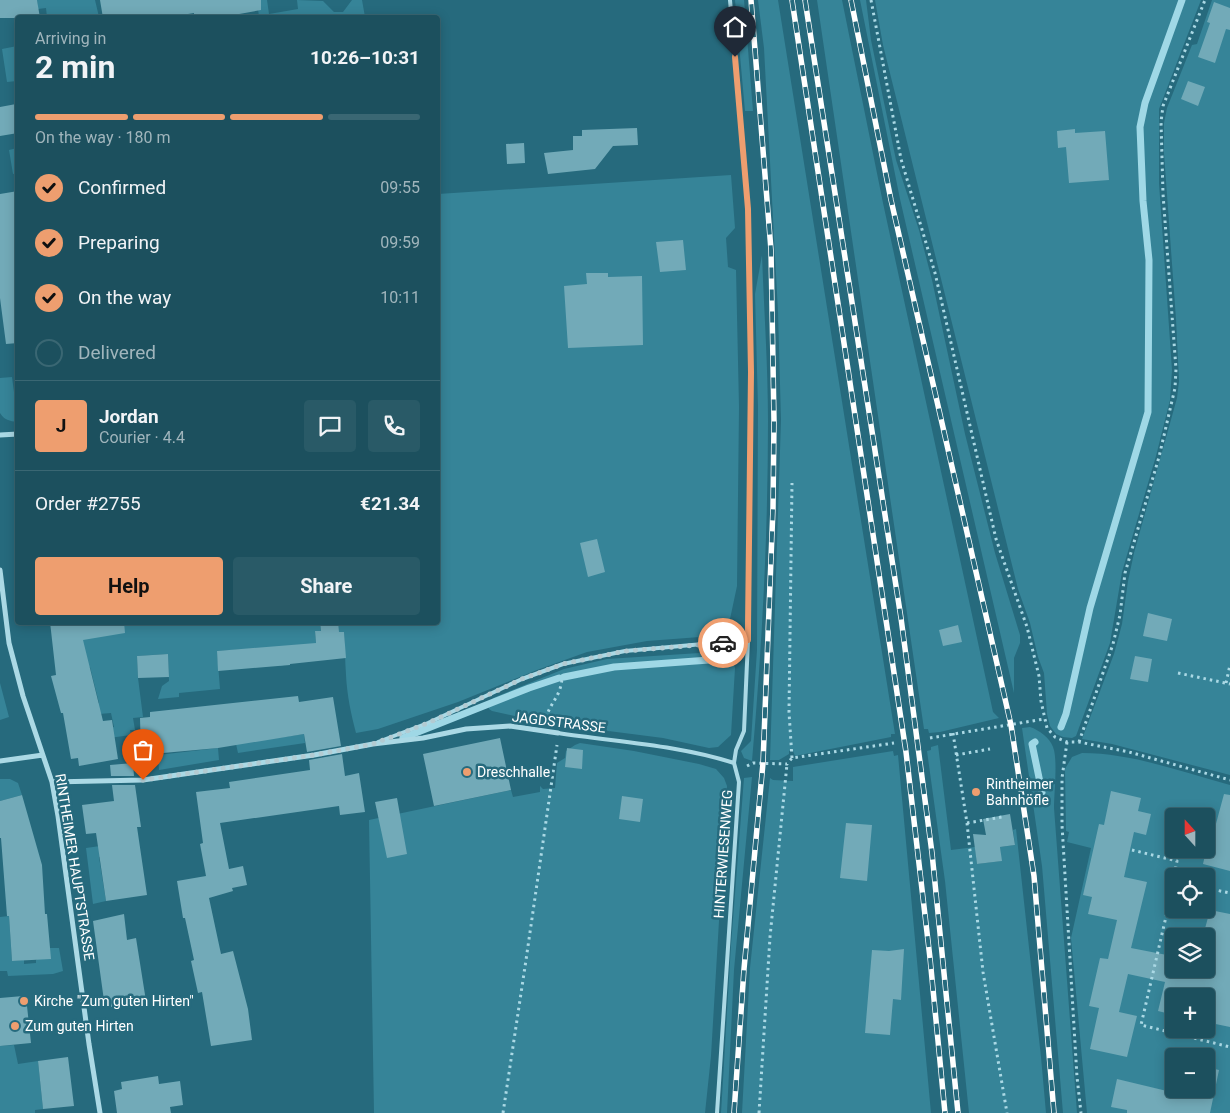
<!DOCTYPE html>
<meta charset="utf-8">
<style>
:root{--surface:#1c505e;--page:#295a67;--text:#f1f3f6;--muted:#a0b5bc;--line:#3a6773;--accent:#ee9e6f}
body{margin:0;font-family:Roboto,sans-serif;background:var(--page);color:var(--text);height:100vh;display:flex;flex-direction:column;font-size:19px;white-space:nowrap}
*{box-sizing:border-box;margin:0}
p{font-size:16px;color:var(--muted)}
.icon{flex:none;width:28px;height:28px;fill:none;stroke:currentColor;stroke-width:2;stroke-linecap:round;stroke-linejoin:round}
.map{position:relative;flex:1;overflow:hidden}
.drawer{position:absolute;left:15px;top:15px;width:425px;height:610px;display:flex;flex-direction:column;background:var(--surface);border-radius:5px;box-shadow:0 2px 12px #0003,0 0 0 1px var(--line)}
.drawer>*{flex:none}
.needle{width:32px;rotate:339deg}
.controls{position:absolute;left:1165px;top:808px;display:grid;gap:10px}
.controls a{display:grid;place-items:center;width:50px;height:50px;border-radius:5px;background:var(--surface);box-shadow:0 2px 12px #0003,0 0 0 1px var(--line);font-size:25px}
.pin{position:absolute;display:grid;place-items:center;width:42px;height:42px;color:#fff;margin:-51px -21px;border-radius:50% 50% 50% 0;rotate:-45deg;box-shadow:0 0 5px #0007}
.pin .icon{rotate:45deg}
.courier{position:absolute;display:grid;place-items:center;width:50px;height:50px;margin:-25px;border:4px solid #ee9e6f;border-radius:50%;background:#fff;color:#222;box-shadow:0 1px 6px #0007}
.headline em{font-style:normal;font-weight:700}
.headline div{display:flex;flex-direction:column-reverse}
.headline{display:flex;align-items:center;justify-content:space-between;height:85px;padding:0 20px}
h1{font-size:32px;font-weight:700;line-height:38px}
.bar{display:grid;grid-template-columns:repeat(4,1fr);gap:8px 5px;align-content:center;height:60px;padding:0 20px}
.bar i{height:6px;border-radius:4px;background:var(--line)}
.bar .on{background:var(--accent)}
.bar p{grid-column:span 4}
.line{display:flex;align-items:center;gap:12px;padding:0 20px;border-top:1px solid var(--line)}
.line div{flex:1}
.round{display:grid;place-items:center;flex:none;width:52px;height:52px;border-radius:5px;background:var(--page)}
ol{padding:0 20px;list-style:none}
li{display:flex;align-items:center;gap:15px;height:55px}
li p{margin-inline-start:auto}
li .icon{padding:5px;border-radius:50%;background:var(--accent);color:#111;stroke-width:4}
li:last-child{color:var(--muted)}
li i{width:28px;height:28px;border:2px solid var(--line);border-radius:50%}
.primary-button{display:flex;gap:10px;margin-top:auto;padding:10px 20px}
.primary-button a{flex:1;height:58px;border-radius:5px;background:var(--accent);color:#111;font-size:20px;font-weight:700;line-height:58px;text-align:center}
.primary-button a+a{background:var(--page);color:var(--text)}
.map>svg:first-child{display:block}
</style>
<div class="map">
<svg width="1230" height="1113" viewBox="0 0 1230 1113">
<rect width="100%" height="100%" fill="#266a7d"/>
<path fill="#368498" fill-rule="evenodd" d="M37 0H95L99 17H47L46 8 38 9Z
M257 0H267L269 14 298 9 297 0 323 1 334 12H343L352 0H362L365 17H259Z
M735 0H744L753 111H745Z
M758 0H778L895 734H891V737L795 756 793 751H789V754L779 760H770L781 420 778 312 764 48Z
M817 0H842L883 203 993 712 999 718 940 732 929 733 928 729H924Z
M860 0H866L871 40 896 160 919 230 932 280 965 434 995 553 1020 635V643L1014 658V693L900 199Z
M875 0H1201L1159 109V183L1172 370 1170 400 1156 456 1122 572 1110 643 1076 736 1072 738 1063 737 1056 734 1050 726 1047 714 1044 673 1038 657 1030 623 1018 589 883 45Z
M1212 0H1230V775L1112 744 1082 739 1114 654 1122 624 1128 581 1134 553 1177 398 1179 381 1176 319 1164 153V123L1167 108 1192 45 1197 44Z
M17 46V81L7 82 2 49Z
M17 148V173L13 174 9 150Z
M731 175 735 228 726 238 728 267 736 270 739 407 737 586 730 619 713 636 647 641 587 652 537 670 458 702 378 729 356 733C351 714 347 695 346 675 345 661 345 647 344 632L331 633 338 626V622H438V194Z
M762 255C764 310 768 366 768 421 768 535 762 648 752 761L744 758 741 751 751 741 757 650 758 407 755 294Z
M12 377 16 407H17V422C10 421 4 420 0 413V378Z
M99 622H320L321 631H315L316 643 293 663 280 666 279 647 217 651 220 689 179 693V697L158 699 162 686 169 681 168 654 137 656 138 678 143 717 133 718 135 730H130L131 735 109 738 107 729 114 727 111 713 99 714 96 704 99 703 90 667 82 668 77 640Z
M715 652C724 654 733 658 735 668L731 735 718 747 709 748 663 738 546 723 492 711 489 709 488 704 493 698 564 669 607 659Z
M0 683 9 717 0 720Z
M1030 727C1039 730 1050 738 1053 747 1058 759 1054 793 1054 808L1077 1113H1063L1042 866 1022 728Z
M304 734 305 743 238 753 236 744Z
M580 743 634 751 699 764 716 769 724 778 727 786 711 1056 705 1113H374L369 820 511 790 513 797 540 792V786L543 789 555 788 557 763 565 758 566 751 575 745Z
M938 745 951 850 975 847 977 864 1001 861 1000 847 1015 845 1013 830 1016 829 1041 1057 1046 1113H969L945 881 927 751 931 750V747Z
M218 748 219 760 159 770 158 755Z
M893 751 894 756 898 755 931 1113H742L750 968 770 778 773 780 793 781V767Z
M1082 753C1132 753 1182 772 1230 785V1113H1087L1071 938 1091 848 1067 842 1069 832 1066 831 1065 769 1072 757ZM1174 816H1206V849H1174ZM1174 876H1206V909H1174ZM1174 936H1206V969H1174ZM1174 996H1206V1029H1174ZM1174 1056H1206V1089H1174Z
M752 777 734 970 727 1113H721L731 945 744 778Z
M0 779H10L18 783 22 795 0 801Z
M128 842 129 852 99 857 106 901 93 904 86 848Z
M9 916 12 961 24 960V964L36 963V960L50 948H59L63 971 53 974 8 976 7 971H0V917Z
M14 1045 18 1064 38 1061 43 1109 35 1110V1113H0V1046Z"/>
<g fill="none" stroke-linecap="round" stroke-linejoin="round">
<path stroke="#9fd8e6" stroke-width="7" d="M564 677 614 667 709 660
M1061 727 1066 714 1090 608 1148 412 1149 260 1143 201 1140 127 1145 103 1182 0
M403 738 529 688 559 678
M1035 742 1032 744 1042 792"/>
</g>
<path fill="#72aab8" d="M0 0H37L40 18H0Z
M100 0H261V10L217 18H194V13L164 18H148V14L128 18H103Z
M1214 2 1230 8V30L1226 29 1215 63 1198 57 1210 23 1207 22Z
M1188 81 1205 87 1198 106 1181 99Z
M16 104 18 133 0 136V107Z
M637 128 638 145 613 146 595 169 548 174 544 153 573 150V136H582V130Z
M1075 129V133L1105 131 1109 180 1069 183 1066 147 1058 148 1057 131Z
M524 143 525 163 507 164 506 144Z
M18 191V343L6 344 0 298V194Z
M683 240 686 270 660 272 656 242Z
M586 273H608V277L642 276 643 345 568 348 564 286 587 284Z
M597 539 605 572 588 577 580 543Z
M1148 613 1172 619 1167 641 1143 636Z
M50 622H124L125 633 83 640 103 721 112 720 118 759 79 766 78 758 71 759 63 713H61L51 676 56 675Z
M320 622H338L339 632H344L346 658 290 664V665L218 671 217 651 316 643 315 631H321Z
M958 625 962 642 943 646 939 630Z
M168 654 169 677 138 678 137 656Z
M1135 656 1152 659 1148 682 1130 679Z
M298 696 299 702 333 697 341 746 307 752 304 734 218 748 141 755 140 718 150 717V712Z
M500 738 511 790 434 806 423 754Z
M567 748 583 750 582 769 565 767Z
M342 754 345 776 359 773 365 812 340 815 339 806 220 823 229 869 243 866 247 885 232 888 233 891 209 898 221 954 233 951 248 1009 252 1040 211 1046 202 992 198 993 191 961 194 960 185 918H183L177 881 206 876 200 844 203 843 196 792 230 788 229 782 310 770 309 760Z
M133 763 134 776H111L110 765Z
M112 785H135L141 827H137L147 895 106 901 96 833 86 834 82 805 114 801Z
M1111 791 1141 798 1138 811 1151 814 1146 835 1134 832 1124 877 1147 882 1131 948 1167 955 1171 935 1177 936H1174V969H1206V936H1203L1210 910 1230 914V1027L1206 1022V996H1174V1015L1158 1011 1165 982 1128 974 1119 1012 1137 1016 1127 1057 1090 1049 1099 1008 1089 1006 1100 958 1108 959 1117 920 1088 914 1092 897 1083 895 1099 824 1104 825Z
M1224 794 1230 795V871L1203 864 1207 846H1210Z
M22 795 42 865 45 914H47L51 959 12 961 9 916H7L1 838H0V801Z
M622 796 643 799 640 822 619 819Z
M397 798 407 854 387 858 375 802Z
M1010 814 1015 845 1000 847 1002 861 977 864 973 834 986 835 983 819Z
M846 823 872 825 867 881 840 878Z
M124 914 127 940 136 938 146 1001 105 1008 93 921Z
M904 949 901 1000 893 999 890 1035 865 1033 872 950 889 951Z
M23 996 24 1007 27 1006 31 1043 0 1046V998Z
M68 1057 74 1106 43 1109 38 1061Z
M1174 1063V1089H1206V1067L1219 1070 1210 1113H1127V1110L1111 1107 1117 1079 1167 1091Z
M158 1076 159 1084 180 1081 183 1105 170 1107 171 1113H117L114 1091 122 1089 121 1082Z"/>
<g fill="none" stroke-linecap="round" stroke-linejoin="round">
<path stroke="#abd9e5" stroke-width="3" stroke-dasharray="2.5 4" stroke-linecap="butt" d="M871 0 901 159 935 273 996 539 1027 627 1039 676 1041 701 1047 728 1055 737 1067 742H1079L1129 752 1230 780
M1178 673 1230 684
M1226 683 1230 665
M546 718C550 703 561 696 562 678
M953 733 967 823 983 972 1007 1113
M930 738 1044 719
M1067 742 1062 778V825L1077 1077 1081 1113
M1079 742 1113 644 1120 615 1125 573 1159 457 1175 388 1176 369 1163 194 1161 122 1163 106 1205 0
M956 755 990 749
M792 758 789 712 792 483
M747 766 753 763 787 764 792 758 894 743
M967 823 1002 817
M1132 850 1177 861 1174 876
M1174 882 1141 1025 1230 1047
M1206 888 1230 893
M503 1113 526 960 557 745
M759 1113 770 937 787 764"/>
<path stroke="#abd9e5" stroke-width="4" d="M558 733C617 742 678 745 734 763
M378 742 428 723 522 679 563 664 625 651 748 640
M717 1113 739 782 734 763 736 750 744 731 748 640 751 372 748 209 730 0"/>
<path stroke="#abd9e5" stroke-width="5" d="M0 435 18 434
M0 570 9 643 23 696 52 782 58 816 89 1044 100 1113
M0 761 43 755
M52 782 143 780 314 755 373 744 423 738 466 729 510 726 558 733"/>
<g stroke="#fff" stroke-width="5.5">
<path id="rail" d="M792 0 906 752 930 958 945 1113
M805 0 901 618 932 853 958 1113
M851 0 891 200 1011 725 1034 876 1054 1113
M734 1113 744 969 763 763 773 508 774 421 771 250 751 0"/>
</g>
<use href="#rail" stroke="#266a7d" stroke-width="4" stroke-dasharray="11" stroke-linecap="butt"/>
</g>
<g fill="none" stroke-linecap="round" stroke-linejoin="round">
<path stroke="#b3cbd2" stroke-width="5" stroke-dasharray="0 9" d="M143 780 314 755 373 744 428 723 522 679 563 664 625 651 723 643"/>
<path stroke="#ee9e6f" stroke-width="6" d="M723 643 748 640V627L751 372 748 209 735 57"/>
</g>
<g fill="#ee9e6f" stroke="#266a7d" stroke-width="2">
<circle cx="467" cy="772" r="5"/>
<circle cx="976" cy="792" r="5"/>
<circle cx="24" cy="1001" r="5"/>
<circle cx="15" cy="1026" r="5"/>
</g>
<g text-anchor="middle" stroke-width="5" stroke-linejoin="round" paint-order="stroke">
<g font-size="14" fill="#fff" stroke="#266a7d">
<text transform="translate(559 722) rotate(7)" y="5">JAGDSTRASSE</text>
<text transform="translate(723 854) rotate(-86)" y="5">HINTERWIESENWEG</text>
<text transform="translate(75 867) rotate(81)" y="5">RINTHEIMER HAUPTSTRASSE</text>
</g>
<g font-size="14" fill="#fff" stroke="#266a7d" text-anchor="start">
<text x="477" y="777">Dreschhalle</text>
<text x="986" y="789">Rintheimer<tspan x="986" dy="16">Bahnhöfle</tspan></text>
<text x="34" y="1006">Kirche "Zum guten Hirten"</text>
<text x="25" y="1031">Zum guten Hirten</text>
</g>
</g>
</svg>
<div class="controls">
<a><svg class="needle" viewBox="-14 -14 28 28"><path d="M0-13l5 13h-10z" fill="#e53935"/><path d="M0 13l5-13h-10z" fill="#a0b5bc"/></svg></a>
<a><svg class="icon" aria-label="locate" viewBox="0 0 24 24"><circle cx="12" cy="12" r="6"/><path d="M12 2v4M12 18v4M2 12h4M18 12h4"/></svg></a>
<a><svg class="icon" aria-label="layers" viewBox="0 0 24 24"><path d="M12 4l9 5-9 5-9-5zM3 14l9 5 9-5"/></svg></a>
<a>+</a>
<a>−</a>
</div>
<div class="pin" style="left:143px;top:780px;background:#ea580c"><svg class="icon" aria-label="bag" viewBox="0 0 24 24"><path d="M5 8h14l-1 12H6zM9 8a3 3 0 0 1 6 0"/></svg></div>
<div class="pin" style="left:735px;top:57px;background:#1f2937"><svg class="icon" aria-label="home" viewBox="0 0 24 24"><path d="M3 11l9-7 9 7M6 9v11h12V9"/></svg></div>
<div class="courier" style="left:723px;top:643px"><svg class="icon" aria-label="car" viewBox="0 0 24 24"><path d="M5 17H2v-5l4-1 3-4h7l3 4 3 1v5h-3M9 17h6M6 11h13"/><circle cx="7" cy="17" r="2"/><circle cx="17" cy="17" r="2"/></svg></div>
<section class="drawer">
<div class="headline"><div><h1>2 min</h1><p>Arriving in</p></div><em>10:26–10:31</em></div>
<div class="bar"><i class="on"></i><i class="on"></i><i class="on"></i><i></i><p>On the way · 180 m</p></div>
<ol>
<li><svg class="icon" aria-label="check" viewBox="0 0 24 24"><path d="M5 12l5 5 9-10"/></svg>Confirmed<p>09:55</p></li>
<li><svg class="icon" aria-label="check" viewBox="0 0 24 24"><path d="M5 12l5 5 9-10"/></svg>Preparing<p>09:59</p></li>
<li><svg class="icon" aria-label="check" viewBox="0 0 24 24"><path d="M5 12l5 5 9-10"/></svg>On the way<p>10:11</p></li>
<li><i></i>Delivered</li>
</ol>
<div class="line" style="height:90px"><b class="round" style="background:var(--accent);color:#111">J</b><div><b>Jordan</b><p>Courier · 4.4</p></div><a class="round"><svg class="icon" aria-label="chat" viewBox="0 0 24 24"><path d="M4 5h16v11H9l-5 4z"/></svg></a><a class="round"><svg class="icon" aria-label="phone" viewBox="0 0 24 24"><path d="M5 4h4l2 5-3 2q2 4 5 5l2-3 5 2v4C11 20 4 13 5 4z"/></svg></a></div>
<div class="line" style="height:65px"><div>Order #2755</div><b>€21.34</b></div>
<div class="primary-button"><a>Help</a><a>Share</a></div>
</section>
</div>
